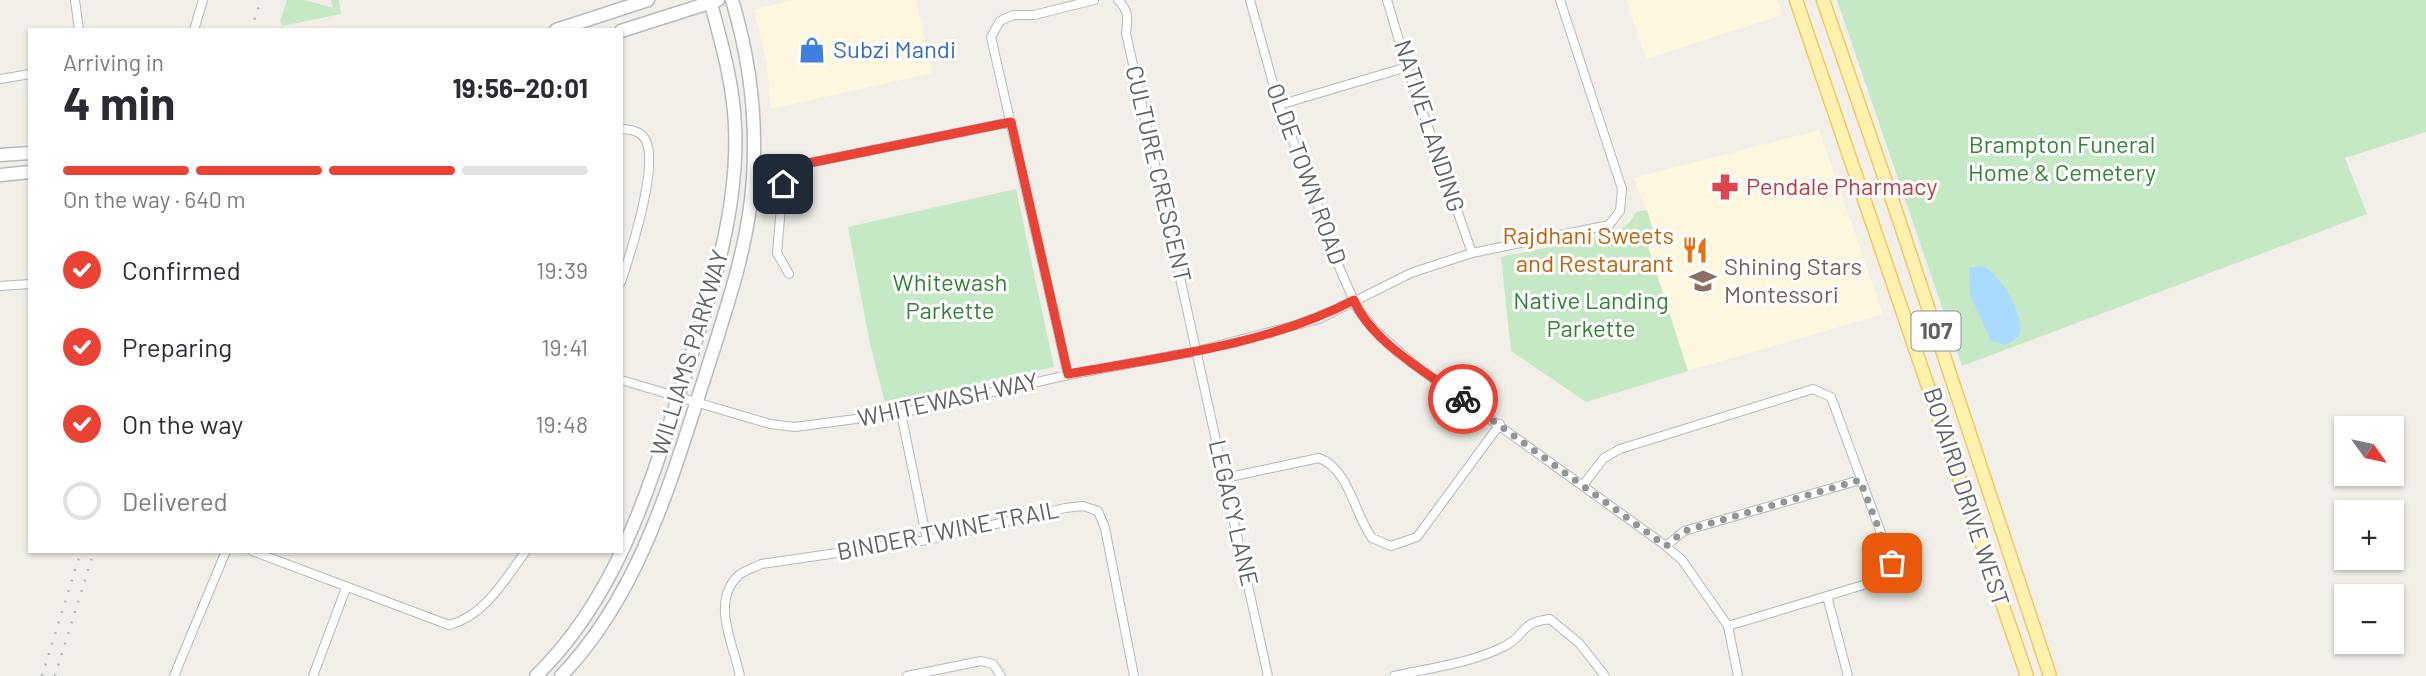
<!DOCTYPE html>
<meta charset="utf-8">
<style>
:root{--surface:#fff;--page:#f7f7f7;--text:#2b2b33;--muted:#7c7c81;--line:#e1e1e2;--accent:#ea4335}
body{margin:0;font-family:Barlow,sans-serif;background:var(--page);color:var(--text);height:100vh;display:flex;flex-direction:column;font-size:26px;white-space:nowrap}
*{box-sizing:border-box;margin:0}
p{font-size:23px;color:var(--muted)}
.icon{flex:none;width:38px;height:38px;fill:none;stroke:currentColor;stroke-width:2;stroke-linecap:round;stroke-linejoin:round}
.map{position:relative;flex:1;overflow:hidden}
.panel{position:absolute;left:28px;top:28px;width:595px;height:525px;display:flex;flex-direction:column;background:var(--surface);border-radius:0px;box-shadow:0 2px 5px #0004}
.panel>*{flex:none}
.needle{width:46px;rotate:123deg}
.controls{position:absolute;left:2334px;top:416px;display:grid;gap:14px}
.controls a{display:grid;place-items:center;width:70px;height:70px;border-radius:0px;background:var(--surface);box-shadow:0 2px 5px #0004;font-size:35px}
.pin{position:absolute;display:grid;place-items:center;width:60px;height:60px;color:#fff;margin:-30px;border-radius:14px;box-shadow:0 4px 10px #0006}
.courier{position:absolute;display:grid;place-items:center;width:70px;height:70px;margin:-35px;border:5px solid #ea4335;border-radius:50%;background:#fff;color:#222;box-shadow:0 2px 9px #0007}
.summary em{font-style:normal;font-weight:700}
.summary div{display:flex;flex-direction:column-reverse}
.summary{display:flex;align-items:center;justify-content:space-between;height:119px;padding:0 35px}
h1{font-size:46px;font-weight:700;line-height:52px}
.bar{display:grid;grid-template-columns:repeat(4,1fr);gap:10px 7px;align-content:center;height:84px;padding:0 35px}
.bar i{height:9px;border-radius:5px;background:var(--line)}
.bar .active{background:var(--accent)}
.bar p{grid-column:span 4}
ol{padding:0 35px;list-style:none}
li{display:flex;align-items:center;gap:21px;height:77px}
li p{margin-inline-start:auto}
li .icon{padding:7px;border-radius:50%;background:var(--accent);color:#fff;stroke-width:4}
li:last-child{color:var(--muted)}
li i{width:38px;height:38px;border:4px solid var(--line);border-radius:50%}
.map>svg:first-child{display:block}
</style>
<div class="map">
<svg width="2426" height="676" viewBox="0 0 2426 676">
<rect width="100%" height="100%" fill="#f1efe8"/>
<path fill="#fef7e0" d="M793 0H916L932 73 771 109 767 63 754 10Z
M1626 0H1777L1782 15 1646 59Z
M1819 130 1883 314 1688 371 1644 234 1653 230 1634 178Z"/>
<path fill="#c5e8c5" d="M287 0H305L333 8 331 0H339L341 14 282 26 280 21Z
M1837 0H2426V132L2345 158 2367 214 1962 366Z
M1016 189 1054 367 885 402 870 344 848 227Z
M1647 210 1653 230 1644 235 1688 371 1586 402 1511 351 1501 257 1616 233 1630 222 1636 212Z"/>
<path fill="#aadaff" d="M1981 266C2000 272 2028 320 2018 337L2006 345 1991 341 1970 295 1969 268Z"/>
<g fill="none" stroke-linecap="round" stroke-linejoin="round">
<g stroke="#b5b8bc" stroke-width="10">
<path id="street" d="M75 0 79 30
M1118 0C1129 11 1128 18 1126 33L1268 676
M1250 0 1279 105 1312 188 1336 260 1357 308 1374 329 1412 363 1666 546 1682 560 1728 626 1738 676
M1387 0 1407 67 1472 253
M194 30 203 0
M0 79 30 74
M1279 105 1407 67
M621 129C631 129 640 131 645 139 660 163 630 255 621 282
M789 274 777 253 783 184 799 165 1011 122
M0 286 30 284
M1068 375 991 37 1000 21 1013 15H1034L1094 0
M621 380 770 424 795 427 901 413 1068 375 1197 351 1319 319 1411 273 1472 253 1609 225 1620 211 1622 189 1560 0
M901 413 927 540
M1225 478 1319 458C1349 469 1354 513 1372 538L1391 546 1417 537 1500 424
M1583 485 1604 458 1620 449 1813 389 1831 397 1892 563 1883 579 1728 626
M1666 546 1684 531 1860 480
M252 551 449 625C485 616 505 579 526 551
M1827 596 1848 676
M174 676 226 551
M313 676 346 588
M740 676C734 646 711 603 737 577 742 571 754 568 761 564L927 540 1065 508 1083 506 1098 511 1105 528 1134 676
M907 676 981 661 993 664 1001 676
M1394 676C1430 668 1472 663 1505 646 1527 635 1518 623 1550 619L1579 643 1605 676"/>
</g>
<g stroke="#b6babf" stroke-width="15">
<path id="secondary" d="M556 30 648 0
M621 31 718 0
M0 155 30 153
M0 175 30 172
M536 676C621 593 652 479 687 369 712 291 739 208 735 125 733 81 721 42 710 0
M561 676C640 594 671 480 706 373 726 309 749 245 753 178 757 117 750 59 732 0"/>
</g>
<g stroke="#f2c960" stroke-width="15">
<path id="primary" d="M1796 0 2027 676
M1823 0 1897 214 2050 676"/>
</g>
<use href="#street" stroke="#fff" stroke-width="8"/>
<use href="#secondary" stroke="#fff" stroke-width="12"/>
<use href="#primary" stroke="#fff2af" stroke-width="12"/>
<path stroke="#b6b7b8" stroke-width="2.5" stroke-dasharray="2 9" stroke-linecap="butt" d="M251 30 261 0
M42 676 81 551
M55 676 94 551"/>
</g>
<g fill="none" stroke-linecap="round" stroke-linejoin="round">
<path stroke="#929495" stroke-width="7" stroke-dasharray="0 12.6" d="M1463 399 1666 546 1684 531 1860 480 1892 563"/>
<path stroke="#ea4335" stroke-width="9" d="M783 184 799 165 1011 122 1068 374C1163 357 1268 345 1354 300 1370 341 1429 374 1463 399"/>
</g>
<defs>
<g id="shop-bare" transform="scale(2.1)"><path d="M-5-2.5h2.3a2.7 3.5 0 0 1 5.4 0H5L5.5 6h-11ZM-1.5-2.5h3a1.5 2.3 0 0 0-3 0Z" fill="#3f7fe0" stroke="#fff" stroke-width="2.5" paint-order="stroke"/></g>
<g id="pharmacy-bare" transform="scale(2.1)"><path d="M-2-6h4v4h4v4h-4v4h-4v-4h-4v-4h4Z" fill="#e0444e" stroke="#fff" stroke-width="2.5" paint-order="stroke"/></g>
<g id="restaurant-bare" transform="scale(2.1)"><path d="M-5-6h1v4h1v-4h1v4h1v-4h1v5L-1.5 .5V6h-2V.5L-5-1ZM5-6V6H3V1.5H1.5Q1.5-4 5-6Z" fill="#e8710a" stroke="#fff" stroke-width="2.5" paint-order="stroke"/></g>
<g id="school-bare" transform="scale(2.1)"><path d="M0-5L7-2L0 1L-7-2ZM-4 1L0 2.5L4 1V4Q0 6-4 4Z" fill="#8d6e63" stroke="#fff" stroke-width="2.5" paint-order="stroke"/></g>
</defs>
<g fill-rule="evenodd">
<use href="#shop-bare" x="812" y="50"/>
<use href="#pharmacy-bare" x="1725" y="187"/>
<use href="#restaurant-bare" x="1695" y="250"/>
<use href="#school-bare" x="1703" y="281"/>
</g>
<g text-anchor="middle" stroke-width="6" stroke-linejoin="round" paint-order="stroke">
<rect fill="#fff" stroke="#8f9295" stroke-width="2" x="1911.5" y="311.5" width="49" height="39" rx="5"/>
<g font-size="23" font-weight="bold" fill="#5f6368">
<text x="1936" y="339">107</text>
</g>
<g font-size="24" fill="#366cbe" stroke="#fff" text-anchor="start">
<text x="833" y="58">Subzi Mandi</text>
</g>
<g font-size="24" fill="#5f6368" stroke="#fff">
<text transform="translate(1429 126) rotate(72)" y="8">NATIVE LANDING</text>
<text transform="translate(1158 174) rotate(77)" y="8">CULTURE CRESCENT</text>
<text transform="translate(1306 174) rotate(70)" y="8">OLDE TOWN ROAD</text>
<text transform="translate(690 353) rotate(-73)" y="8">WILLIAMS PARKWAY</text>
<text transform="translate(948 400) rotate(-12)" y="8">WHITEWASH WAY</text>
<text transform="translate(1966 497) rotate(72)" y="8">BOVAIRD DRIVE WEST</text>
<text transform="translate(1233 513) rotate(77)" y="8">LEGACY LANE</text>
<text transform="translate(948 531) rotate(-11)" y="8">BINDER TWINE TRAIL</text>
</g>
<g font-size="24" fill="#348238" stroke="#fff">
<text x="2062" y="153">Brampton Funeral<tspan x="2062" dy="28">Home &amp; Cemetery</tspan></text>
<text x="950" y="291">Whitewash<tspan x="950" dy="28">Parkette</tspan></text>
<text x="1591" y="309">Native Landing<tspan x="1591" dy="28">Parkette</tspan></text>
</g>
<g font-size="24" fill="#be3a42" stroke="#fff" text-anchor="start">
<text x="1746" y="195">Pendale Pharmacy</text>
</g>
<g font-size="24" fill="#c56008" stroke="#fff" text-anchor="end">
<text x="1674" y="244">Rajdhani Sweets<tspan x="1674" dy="28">and Restaurant</tspan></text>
</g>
<g font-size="24" fill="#785e54" stroke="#fff" text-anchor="start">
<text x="1724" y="275">Shining Stars<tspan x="1724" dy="28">Montessori</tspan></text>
</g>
</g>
</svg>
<div class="controls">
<a><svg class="needle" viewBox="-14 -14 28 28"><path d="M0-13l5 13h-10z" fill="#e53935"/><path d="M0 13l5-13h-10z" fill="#7c7c81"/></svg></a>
<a>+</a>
<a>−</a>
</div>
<div class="pin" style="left:1892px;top:563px;background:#ea580c"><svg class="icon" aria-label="bag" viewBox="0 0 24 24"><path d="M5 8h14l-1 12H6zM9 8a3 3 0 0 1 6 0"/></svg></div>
<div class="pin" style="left:783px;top:184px;background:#1f2937"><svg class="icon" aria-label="home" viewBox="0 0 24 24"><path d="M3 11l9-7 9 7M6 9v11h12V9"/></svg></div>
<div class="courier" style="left:1463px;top:399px"><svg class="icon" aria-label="bike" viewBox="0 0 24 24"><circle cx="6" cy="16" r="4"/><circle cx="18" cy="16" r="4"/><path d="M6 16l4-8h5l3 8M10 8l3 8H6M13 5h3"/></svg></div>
<section class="panel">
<div class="summary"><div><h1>4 min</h1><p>Arriving in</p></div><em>19:56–20:01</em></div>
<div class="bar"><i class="active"></i><i class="active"></i><i class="active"></i><i></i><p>On the way · 640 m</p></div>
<ol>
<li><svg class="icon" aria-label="check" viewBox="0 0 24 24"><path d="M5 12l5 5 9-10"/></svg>Confirmed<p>19:39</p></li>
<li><svg class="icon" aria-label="check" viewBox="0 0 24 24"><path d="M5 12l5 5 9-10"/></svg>Preparing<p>19:41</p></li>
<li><svg class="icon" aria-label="check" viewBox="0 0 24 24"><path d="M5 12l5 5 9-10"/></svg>On the way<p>19:48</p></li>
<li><i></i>Delivered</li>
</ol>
</section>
</div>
